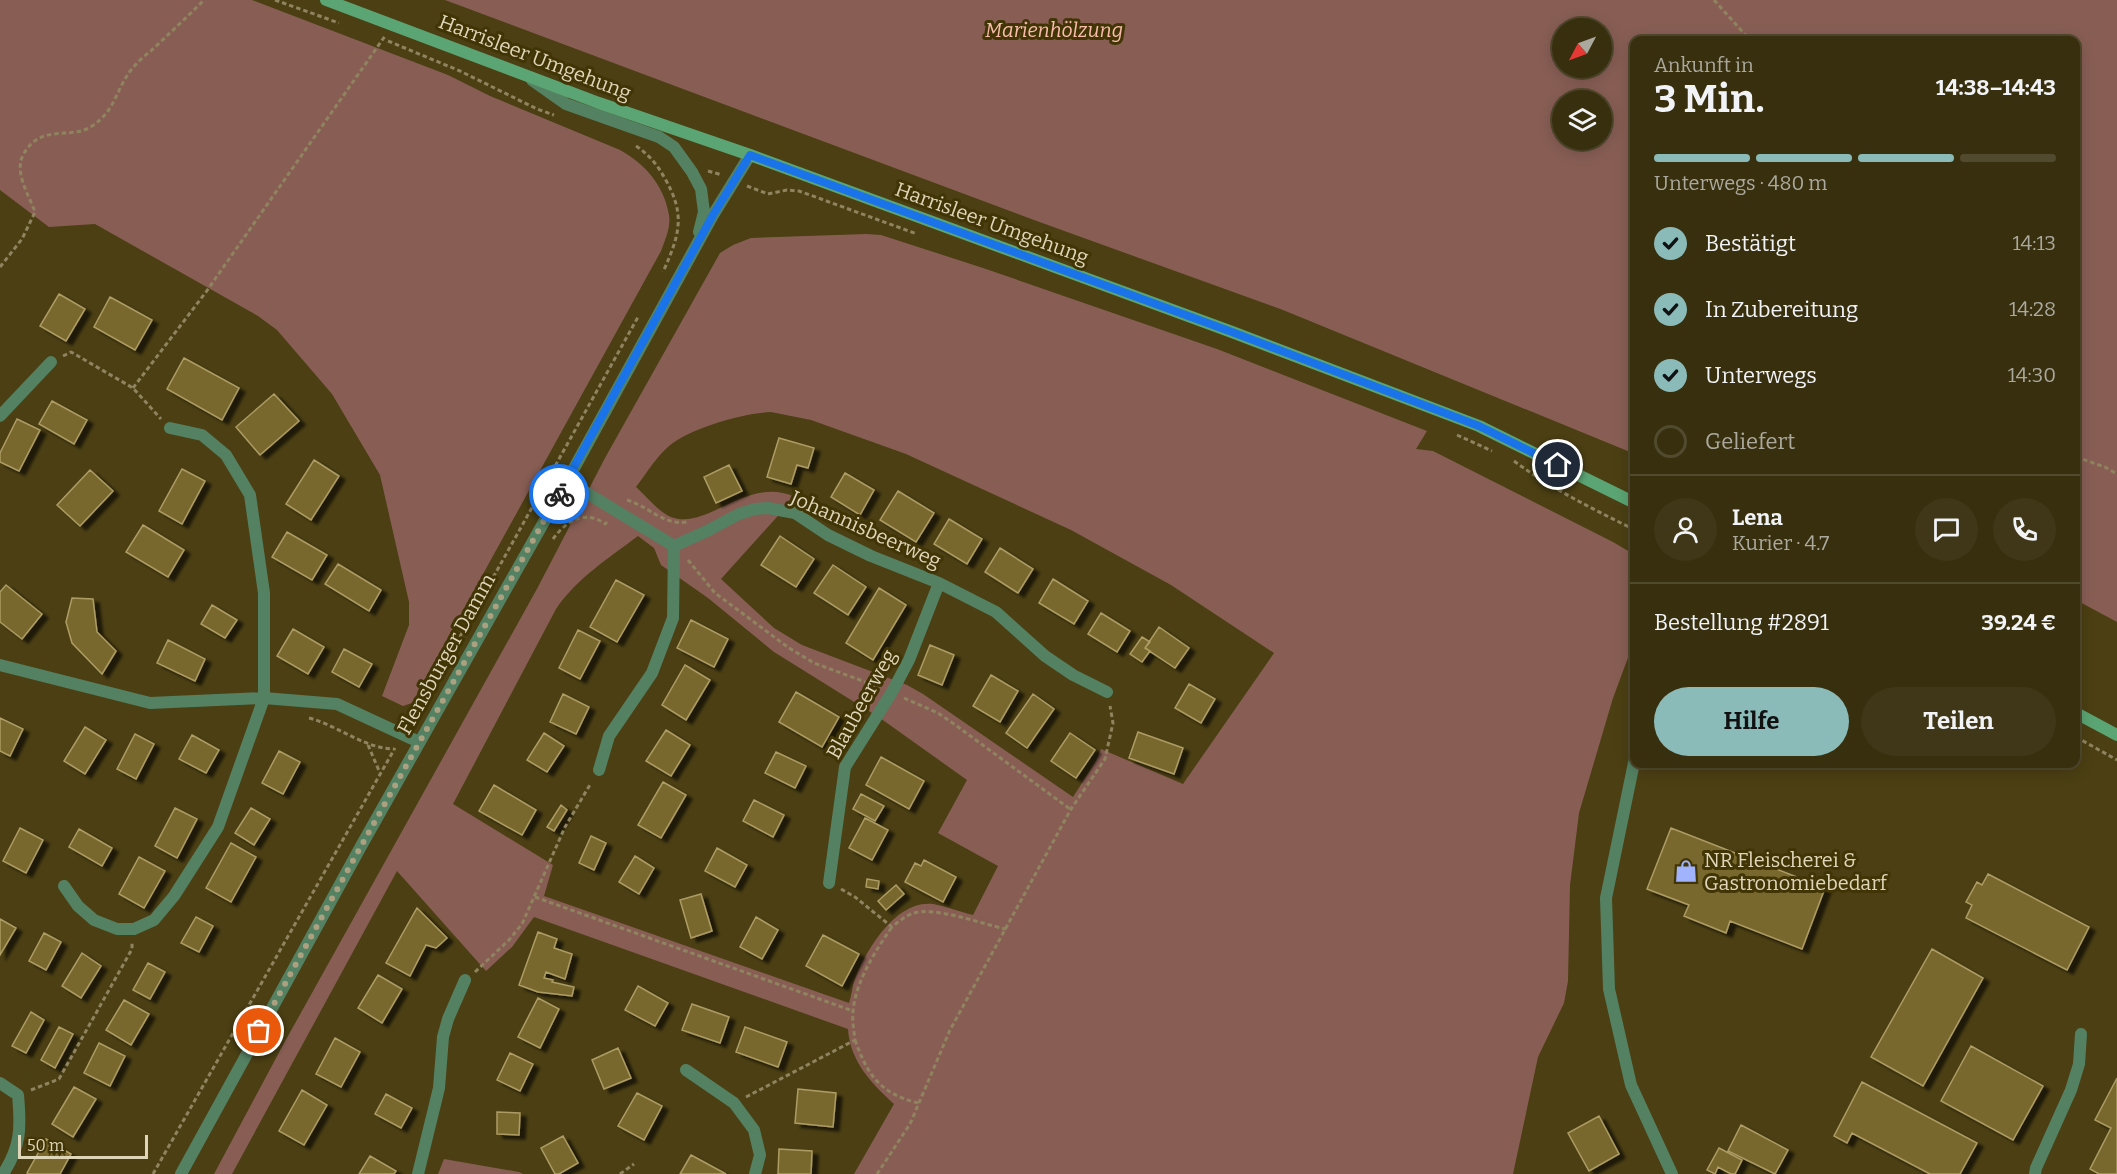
<!DOCTYPE html>
<html lang="de">
<meta charset="utf-8">
<style>
:root{--surface:#382f0e;--page:#3f3717;--text:#f1f3f6;--muted:#aba99e;--line:#524a2e;--accent:#8bbbb9}
body{margin:0;font-family:Bitter,serif;background:var(--page);color:var(--text);height:100vh;display:flex;flex-direction:column;font-size:22px;white-space:nowrap}
*{box-sizing:border-box;margin:0}
p{font-size:20px;color:var(--muted)}
.icon{flex:none;width:33px;height:33px;fill:none;stroke:currentColor;stroke-width:2;stroke-linecap:round;stroke-linejoin:round}
.map{position:relative;flex:1;overflow:hidden}
.side{position:absolute;left:1630px;top:36px;width:450px;height:732px;display:flex;flex-direction:column;background:var(--surface);border-radius:12px;box-shadow:0 3px 15px #0003,0 0 0 2px var(--line)}
.side>*{flex:none}
.needle{width:39px;rotate:229deg}
.buttons{position:absolute;left:1552px;top:18px;display:grid;gap:12px}
.buttons a{display:grid;place-items:center;width:60px;height:60px;border-radius:50%;background:var(--surface);box-shadow:0 3px 15px #0003,0 0 0 2px var(--line);font-size:30px}
.scale{position:absolute;left:18px;bottom:15px;width:130px;box-sizing:border-box;padding-left:6px;border:3px solid #dfd6ba;border-top:0;font-size:16px;line-height:21px;white-space:nowrap;color:#dfd6ba;-webkit-text-stroke:4px #413506;paint-order:stroke}
.pin{position:absolute;display:grid;place-items:center;width:51px;height:51px;color:#fff;margin:-26px;border:3px solid #fff;border-radius:50%;box-shadow:0 2px 6px #0007}
.courier{position:absolute;display:grid;place-items:center;width:60px;height:60px;margin:-30px;border:4px solid #1a73e8;border-radius:50%;background:#fff;color:#222;box-shadow:0 2px 8px #0007}
.overview em{font-style:normal;font-weight:700}
.overview div{display:flex;flex-direction:column-reverse}
.overview{display:flex;align-items:center;justify-content:space-between;height:102px;padding:0 24px}
h1{font-size:39px;font-weight:700;line-height:45px}
.bar{display:grid;grid-template-columns:repeat(4,1fr);gap:9px 6px;align-content:center;height:72px;padding:0 24px}
.bar i{height:8px;border-radius:4px;background:var(--line)}
.bar .on{background:var(--accent)}
.bar p{grid-column:span 4}
.line{display:flex;align-items:center;gap:15px;padding:0 24px;border-top:2px solid var(--line)}
.line div{flex:1}
.round{display:grid;place-items:center;flex:none;width:63px;height:63px;border-radius:32px;background:var(--page)}
ol{padding:0 24px;list-style:none}
li{display:flex;align-items:center;gap:18px;height:66px}
li p{margin-inline-start:auto}
li .icon{padding:6px;border-radius:50%;background:var(--accent);color:#111;stroke-width:4}
li:last-child{color:var(--muted)}
li i{width:33px;height:33px;border:3px solid var(--line);border-radius:50%}
.primary-button{display:flex;gap:12px;margin-top:auto;padding:12px 24px}
.primary-button a{flex:1;height:69px;border-radius:36px;background:var(--accent);color:#111;font-size:24px;font-weight:700;line-height:69px;text-align:center}
.primary-button a+a{background:var(--page);color:var(--text)}
.map>svg:first-child{display:block}
</style>
<div class="map">
<svg width="2117" height="1174" viewBox="0 0 2117 1174">
<defs>
<filter id="shadow"><feDropShadow dx="6" dy="4" stdDeviation="1.5" flood-color="#0009"/></filter>
</defs>
<rect width="100%" height="100%" fill="#4b3f13"/>
<path fill="#885e54" fill-rule="evenodd" d="M0 0H252L448 75 490 96 620 150C645 164 664 185 669 215 671 227 665 240 661 251L412 703 403 706 382 696 409 625V602L380 475 332 394 277 330 258 316 95 224 49 227 0 190Z
M445 0H2117V622L2076 600V40H1635V454L1283 310 1034 220ZM1563 28H1602V68H1563ZM1563 100H1602V140H1563Z
M866 234 881 235 983 268 1217 349 1427 431 1416 449 1433 451 1613 542 1635 555V639L1613 698 1579 813 1570 885 1568 981 1564 1003 1538 1057 1513 1174H854L894 1104C871 1083 850 1061 848 1029L534 917 512 947 486 971 397 871 232 1174H214L283 1045 538 587 605 458 720 253 733 245 751 238ZM771 412 811 420 906 454 1071 530 1171 585 1274 653 1183 784 1101 749 1096 761 1073 797 923 694 907 685 802 645 774 628 721 579 795 497C746 475 708 531 671 517 660 513 645 495 636 487 646 474 656 457 669 446 690 428 744 413 771 412ZM638 536 654 548 661 565 708 598 774 652 880 718 967 780 938 833 998 866 973 915C960 912 946 906 933 904 895 899 863 954 853 985 852 991 851 997 849 1003L544 896 553 865 453 804 556 609C577 578 609 558 638 536Z
M444 1159 519 1172 523 1174H438Z"/>
<path fill="#78682f" stroke="#ad9c63" stroke-width="1.5" filter="url(#shadow)" d="M59 294 85 309 66 341 40 326Z
M110 297 152 320 135 350 94 327Z
M184 358 239 388 222 420 167 389Z
M274 394 299 421 260 455 236 427Z
M52 401 87 420 74 444 39 424Z
M17 419 40 430 19 471 0 462V453Z
M779 438 814 448 808 468 797 465 791 484 767 477Z
M314 460 339 476 311 520 286 504Z
M729 465 742 491 716 503 704 477Z
M182 469 205 481 182 524 159 511Z
M90 470 113 491 80 526 57 505Z
M845 473 874 490 860 515 831 497Z
M898 491 934 513 916 542 880 520Z
M949 519 982 539 967 564 934 544Z
M143 525 184 550 168 577 126 552Z
M287 532 327 555 312 580 272 557Z
M780 536 814 559 796 587 761 565Z
M1000 548 1033 569 1018 593 985 572Z
M338 564 381 590 369 611 325 584Z
M833 565 866 587 848 615 814 593Z
M1053 579 1088 601 1074 624 1039 603Z
M616 580 644 595 617 642 590 627Z
M6 585 42 614 22 639 0 622V592Z
M879 588 906 605 873 660 846 643Z
M72 598 93 599 97 632 116 651 102 674 72 643 66 622Z
M212 605 237 620 225 638 201 624Z
M1101 613 1130 631 1117 652 1088 634Z
M691 620 728 639 714 667 677 648Z
M1159 627 1189 648 1175 668 1145 648Z
M293 629 324 647 308 674 277 656Z
M578 630 600 641 580 679 559 668Z
M1142 637 1150 642 1145 648 1150 651 1142 662 1130 654Z
M168 640 205 659 195 681 157 663Z
M930 645 954 655 942 685 918 675Z
M344 649 372 664 359 687 332 672Z
M685 665 710 680 686 720 662 705Z
M991 675 1018 691 1000 722 973 706Z
M1189 684 1215 699 1201 723 1175 708Z
M796 692 839 717 822 747 779 722Z
M563 694 589 707 576 734 550 722Z
M1033 694 1054 709 1027 748 1006 733Z
M0 718 23 729 10 756 0 751Z
M85 727 106 740 85 774 64 761Z
M666 730 690 745 671 776 646 761Z
M1138 732 1183 748 1174 774 1129 758Z
M544 733 564 746 547 772 527 760Z
M1070 733 1095 750 1076 778 1051 761Z
M135 734 154 744 136 779 117 769Z
M192 735 219 750 206 773 179 759Z
M279 751 300 762 283 794 262 783Z
M776 752 806 766 795 788 765 773Z
M881 757 924 781 909 809 866 785Z
M663 782 686 795 661 838 638 825Z
M494 785 536 810 522 835 479 811Z
M861 794 884 806 875 821 853 809Z
M754 800 784 815 773 837 743 821Z
M561 805 567 810 554 831 547 827Z
M175 808 197 819 177 858 155 846Z
M251 808 270 819 254 845 235 833Z
M865 818 888 830 872 860 849 848Z
M20 828 43 840 26 873 3 861Z
M1671 828 1825 888 1802 949 1730 921 1726 933 1684 916 1689 905 1647 889Z
M79 829 112 848 102 866 69 847Z
M591 836 606 843 594 870 579 863Z
M231 843 256 857 231 902 206 888Z
M717 848 747 865 735 887 705 871Z
M635 856 654 868 639 894 619 882Z
M139 857 165 871 144 908 119 894Z
M924 860 956 877 943 902 905 882 915 863 921 866Z
M1988 874 2089 927 2067 970 1966 918 1972 905 1966 902 1977 882 1982 885Z
M867 879 879 881 878 889 866 887Z
M896 885 904 894 886 910 878 901Z
M701 894 712 931 691 938 680 900Z
M417 908 447 938 436 948 426 945 410 976 386 963Z
M196 917 213 926 199 952 181 943Z
M756 917 778 930 762 959 740 947Z
M0 919 16 928 0 955Z
M538 932 557 939 554 948 572 954 565 979 546 972 544 978 553 980 552 982 574 987 572 996 538 992 519 985Z
M44 933 61 942 46 970 29 961Z
M823 935 859 954 842 986 806 966Z
M1932 949 1983 978 1923 1086 1871 1057Z
M82 953 101 966 81 998 62 986Z
M148 963 165 972 150 999 133 990Z
M378 975 402 989 382 1023 358 1008Z
M638 986 668 1003 655 1026 625 1010Z
M538 998 559 1009 540 1048 518 1037Z
M124 1000 149 1014 131 1045 106 1030Z
M692 1004 729 1017 720 1043 682 1030Z
M31 1012 44 1020 26 1053 12 1046Z
M59 1027 73 1034 55 1068 41 1060Z
M745 1027 787 1042 778 1067 736 1052Z
M335 1038 360 1052 341 1087 316 1074Z
M99 1043 125 1056 110 1086 84 1073Z
M1971 1046 2043 1086 2013 1140 1941 1101Z
M618 1048 631 1078 604 1089 592 1060Z
M510 1053 533 1064 520 1091 497 1080Z
M2117 1078V1174H2099L2090 1169 2111 1128 2095 1120Z
M1862 1082 1977 1143 1960 1174H1930L1852 1133 1847 1143 1834 1136Z
M74 1087 96 1099 73 1137 52 1124Z
M798 1089 836 1093 833 1127 795 1123Z
M302 1090 327 1105 304 1145 279 1131Z
M637 1093 662 1106 644 1140 618 1126Z
M386 1094 412 1108 401 1128 375 1114Z
M497 1112 520 1113 519 1135 497 1134Z
M1599 1116 1619 1154 1589 1171 1568 1133Z
M1741 1125 1788 1150 1775 1174 1728 1151Z
M563 1136 578 1163 559 1174H555L541 1148Z
M46 1139 71 1154 60 1174H29L27 1173Z
M1719 1148 1742 1160 1735 1174H1731L1718 1167 1715 1174 1707 1170Z
M779 1149 812 1151 811 1174H778Z
M691 1155 726 1174H680Z
M370 1156 396 1171 394 1174H359Z"/>
<g fill="none" stroke-linecap="round" stroke-linejoin="round">
<path stroke="#8f845f" stroke-width="3" stroke-dasharray="4.5 3" stroke-linecap="butt" d="M275 0 339 23
M1714 0 1750 40
M388 41 460 71 537 109 554 115
M636 146C648 154 657 164 664 177 686 214 680 234 663 272
M708 171 722 175
M747 186 768 194 787 190 799 191 917 234
M0 267 22 239 35 212C29 195 14 173 23 155 41 122 70 141 92 126 116 110 115 91 131 70 137 62 146 55 154 48 171 32 188 16 204 0
M63 356 71 352 133 388 161 419
M133 388 206 292 385 36
M1457 435 1492 451
M2076 457 2105 467 2117 474
M1514 461C1552 489 1593 509 1635 530
M627 500C648 506 664 526 687 522
M553 539C566 521 585 509 605 524L607 522
M688 560 715 593 789 648 814 663 879 687
M475 610 638 317
M904 698 938 713 954 724 1070 809
M309 718C339 726 363 748 394 749
M410 721 472 616
M2076 737 2117 760
M368 745 380 773
M841 889 855 897 892 927C898 922 904 917 911 914 933 905 981 924 1006 929
M535 897 853 1011
M475 972 509 940 522 924 565 827 591 783
M855 1040C868 1076 880 1093 918 1103
M31 1090 59 1079 132 949V943
M746 1097 855 1040C854 1031 852 1021 853 1012 855 983 875 951 892 927
M153 1174 395 748
M620 1174 634 1164
M877 1174 910 1124 950 1030 1071 809 1105 759 1113 723 1110 706"/>
<path stroke="#548162" stroke-width="12" d="M0 416 51 362
M567 481 674 546 707 531 739 514 755 509 768 508 795 513 828 535 871 556 939 583 996 612 1045 656 1073 675 1107 692
M0 665 150 703 264 698 337 704 419 742
M1635 758 1606 898 1609 989 1631 1085 1672 1174
M599 770 609 736 652 673 673 618 674 546
M829 883 845 767 892 692 909 660 939 583
M64 886 78 906 94 920 117 929H134L154 920 174 896 218 827 264 698V593L250 495 226 455 202 435 170 428
M686 1070 734 1103 754 1130 760 1155 755 1174
M0 1083 18 1095C21 1128 21 1146 3 1174
M418 1174 439 1088 443 1037 448 1019 465 980
M2035 1174 2036 1168 2071 1090 2079 1064 2081 1034"/>
<path stroke="#548162" stroke-width="12" d="M532 80 566 104 659 137 674 147 692 172 701 189 704 212 699 232
M181 1174 360 848 567 481 713 215 750 155"/>
<path stroke="#5ba473" stroke-width="12" d="M326 0 599 103 750 155 1232 332 1479 426 1635 503
M2076 713 2117 735"/>
</g>
<g fill="none" stroke-linecap="round" stroke-linejoin="round">
<path stroke="#aba180" stroke-width="6" stroke-dasharray="0 10.8" d="M259 1031 360 848 559 494"/>
<path stroke="#1a73e8" stroke-width="8" d="M559 494 713 215 750 155 1232 332 1479 426 1558 465"/>
</g>
<defs>
<g id="shop-bare" transform="scale(1.8)"><path d="M-5-2.5h2.3a2.7 3.5 0 0 1 5.4 0H5L5.5 6h-11ZM-1.5-2.5h3a1.5 2.3 0 0 0-3 0Z" fill="#a1b3fd" stroke="#413506" stroke-width="2.5" paint-order="stroke"/></g>
</defs>
<g fill-rule="evenodd">
<use href="#shop-bare" x="1686" y="871"/>
</g>
<g text-anchor="middle" stroke-width="6" stroke-linejoin="round" paint-order="stroke">
<g font-size="20" font-style="italic" fill="#f9bcad" stroke="#413506">
<text x="1054" y="37">Marienhölzung</text>
</g>
<g font-size="20" fill="#dfd6ba" stroke="#413506">
<text transform="translate(535 57) rotate(21)" y="7">Harrisleer Umgehung</text>
<text transform="translate(992 223) rotate(20)" y="7">Harrisleer Umgehung</text>
<text transform="translate(866 529) rotate(24)" y="7">Johannisbeerweg</text>
<text transform="translate(446 654) rotate(-61)" y="7">Flensburger Damm</text>
<text transform="translate(861 704) rotate(-61)" y="7">Blaubeerweg</text>
</g>
<g font-size="20" fill="#dfd6ba" stroke="#413506" text-anchor="start">
<text x="1704" y="867">NR Fleischerei &amp;<tspan x="1704" dy="23">Gastronomiebedarf</tspan></text>
</g>
</g>
</svg>
<div class="buttons">
<a><svg class="needle" viewBox="-14 -14 28 28"><path d="M0-13l5 13h-10z" fill="#e53935"/><path d="M0 13l5-13h-10z" fill="#aba99e"/></svg></a>
<a><svg class="icon" aria-label="layers" viewBox="0 0 24 24"><path d="M12 4l9 5-9 5-9-5zM3 14l9 5 9-5"/></svg></a>
</div>
<div class="scale">50 m</div>
<div class="pin" style="left:259px;top:1031px;background:#ea580c"><svg class="icon" aria-label="bag" viewBox="0 0 24 24"><path d="M5 8h14l-1 12H6zM9 8a3 3 0 0 1 6 0"/></svg></div>
<div class="pin" style="left:1558px;top:465px;background:#1f2937"><svg class="icon" aria-label="home" viewBox="0 0 24 24"><path d="M3 11l9-7 9 7M6 9v11h12V9"/></svg></div>
<div class="courier" style="left:559px;top:494px"><svg class="icon" aria-label="bike" viewBox="0 0 24 24"><circle cx="6" cy="16" r="4"/><circle cx="18" cy="16" r="4"/><path d="M6 16l4-8h5l3 8M10 8l3 8H6M13 5h3"/></svg></div>
<section class="side">
<div class="overview"><div><h1>3 Min.</h1><p>Ankunft in</p></div><em>14:38–14:43</em></div>
<div class="bar"><i class="on"></i><i class="on"></i><i class="on"></i><i></i><p>Unterwegs · 480 m</p></div>
<ol>
<li><svg class="icon" aria-label="check" viewBox="0 0 24 24"><path d="M5 12l5 5 9-10"/></svg>Bestätigt<p>14:13</p></li>
<li><svg class="icon" aria-label="check" viewBox="0 0 24 24"><path d="M5 12l5 5 9-10"/></svg>In Zubereitung<p>14:28</p></li>
<li><svg class="icon" aria-label="check" viewBox="0 0 24 24"><path d="M5 12l5 5 9-10"/></svg>Unterwegs<p>14:30</p></li>
<li><i></i>Geliefert</li>
</ol>
<div class="line" style="height:108px"><a class="round"><svg class="icon" aria-label="person" viewBox="0 0 24 24"><circle cx="12" cy="8" r="4"/><path d="M4 21q1-7 8-7t8 7"/></svg></a><div><b>Lena</b><p>Kurier · 4.7</p></div><a class="round"><svg class="icon" aria-label="chat" viewBox="0 0 24 24"><path d="M4 5h16v11H9l-5 4z"/></svg></a><a class="round"><svg class="icon" aria-label="phone" viewBox="0 0 24 24"><path d="M5 4h4l2 5-3 2q2 4 5 5l2-3 5 2v4C11 20 4 13 5 4z"/></svg></a></div>
<div class="line" style="height:78px"><div>Bestellung #2891</div><b>39.24 €</b></div>
<div class="primary-button"><a>Hilfe</a><a>Teilen</a></div>
</section>
</div>
